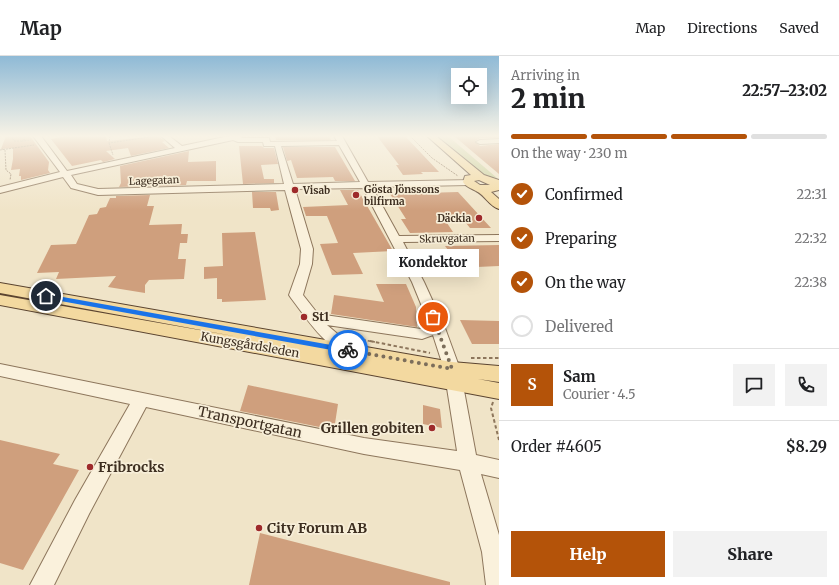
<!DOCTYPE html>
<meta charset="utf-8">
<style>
:root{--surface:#fff;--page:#f2f2f2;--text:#202124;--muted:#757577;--line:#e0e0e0;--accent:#b45309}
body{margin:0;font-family:Merriweather,serif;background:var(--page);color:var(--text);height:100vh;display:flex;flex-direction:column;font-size:15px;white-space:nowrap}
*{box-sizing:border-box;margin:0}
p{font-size:13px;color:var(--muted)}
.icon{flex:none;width:22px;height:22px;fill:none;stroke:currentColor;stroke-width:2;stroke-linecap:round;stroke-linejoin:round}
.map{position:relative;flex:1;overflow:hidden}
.sheet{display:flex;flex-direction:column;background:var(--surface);width:340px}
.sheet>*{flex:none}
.controls{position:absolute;left:451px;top:12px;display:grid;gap:8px}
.controls a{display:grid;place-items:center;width:36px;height:36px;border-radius:0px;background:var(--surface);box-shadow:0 4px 16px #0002;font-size:20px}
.pin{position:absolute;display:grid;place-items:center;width:34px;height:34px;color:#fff;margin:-17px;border:2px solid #fff;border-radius:50%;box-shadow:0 1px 4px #0007}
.courier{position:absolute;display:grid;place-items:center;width:40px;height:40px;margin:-20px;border:3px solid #1a73e8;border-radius:50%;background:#fff;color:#222;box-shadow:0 1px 5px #0007}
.bubble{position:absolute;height:28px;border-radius:0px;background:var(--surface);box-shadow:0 4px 16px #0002;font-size:13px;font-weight:800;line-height:28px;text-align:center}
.summary em{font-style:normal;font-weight:800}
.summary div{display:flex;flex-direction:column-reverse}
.summary{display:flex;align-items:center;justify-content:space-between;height:68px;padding:0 12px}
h1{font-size:26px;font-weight:800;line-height:30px}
.bar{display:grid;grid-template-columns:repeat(4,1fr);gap:6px 4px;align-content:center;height:48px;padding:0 12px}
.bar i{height:5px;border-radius:3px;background:var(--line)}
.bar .active{background:var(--accent)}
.bar p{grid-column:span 4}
.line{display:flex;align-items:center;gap:10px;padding:0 12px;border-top:1px solid var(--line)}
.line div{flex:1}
.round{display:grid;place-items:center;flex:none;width:42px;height:42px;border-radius:0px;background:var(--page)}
ol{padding:0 12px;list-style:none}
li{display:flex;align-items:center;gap:12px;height:44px}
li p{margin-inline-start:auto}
li .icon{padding:4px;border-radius:50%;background:var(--accent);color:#fff;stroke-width:4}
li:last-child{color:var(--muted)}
li i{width:22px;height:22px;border:2px solid var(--line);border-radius:50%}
.action{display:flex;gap:8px;margin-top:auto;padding:8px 12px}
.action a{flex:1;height:46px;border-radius:0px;background:var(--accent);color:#fff;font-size:16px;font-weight:800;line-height:46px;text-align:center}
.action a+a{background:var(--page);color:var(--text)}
header{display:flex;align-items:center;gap:24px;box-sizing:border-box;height:56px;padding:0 20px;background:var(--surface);border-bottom:1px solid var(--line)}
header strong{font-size:19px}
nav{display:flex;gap:22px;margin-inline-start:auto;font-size:14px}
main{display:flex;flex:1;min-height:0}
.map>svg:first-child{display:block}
</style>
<header>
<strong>Map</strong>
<nav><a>Map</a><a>Directions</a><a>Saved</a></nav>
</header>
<main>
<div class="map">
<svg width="499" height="529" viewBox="0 0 499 529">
<rect width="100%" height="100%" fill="#f0e4c8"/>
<path fill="#c9cf9b" d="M436 80H448L497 122 482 119Z"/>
<path fill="#cf9f7d" d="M6 80H30L49 106 48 114 50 117 21 124V120H19L20 113 11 114 13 103V92L1 93Z
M67 80H106L107 85 158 80 165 85 162 86 169 92 131 100 128 92 106 95 115 103 103 106 101 104 72 110 51 83Z
M275 80H329L331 84H276Z
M377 80H405L439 116H421L423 118 403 119 396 109H399Z
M454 80H499V82H480L475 85 480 90 499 88V118Z
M239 90H262L264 92H274L278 108 261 109 264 123H274V127L243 128Z
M283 91H335L355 125H335L333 121 297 122 291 104 287 105Z
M189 95 188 106 216 105V125H187L186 129 119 131 121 127 120 110Z
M340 134H358L393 195 353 197 363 218 332 219 320 188 338 187 327 160H306L303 151 348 149Z
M252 136H276L279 154 271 155 270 152H253Z
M458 136 491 172H470L466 167H447L453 176 410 177 401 163H406L390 138Z
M150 139 147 150H154L149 169 182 168 181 178H188L187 187H180L178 203H186L184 223 149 224 145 229V237L108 231 116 220 56 223 59 216 37 217 51 189 76 188 89 159 97 158 100 152 106 151 110 142H116V140Z
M255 176 266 244 222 246V243H217V222L204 223V211L223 210 222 177Z
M499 189V210L477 211 468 198H451L445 190Z
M376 228H406L416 251 417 271 331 258 334 239 384 246Z
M460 264 499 265V288H472Z
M248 329 338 348 334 374 240 355Z
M423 349 440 353 442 372 423 368Z
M0 384 60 398 53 408 79 414 23 514 0 507Z
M260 477 450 526V529H249Z"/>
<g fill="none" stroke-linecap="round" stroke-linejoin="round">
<g stroke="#8d765c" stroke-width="2">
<path id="minor" d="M33 80H41L67 115 175 92 161 80H169L182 90 229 80H243L241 82H269L270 86 337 85 334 80H342L368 126 471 124 473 126 468 129 372 131 399 180 499 179V185L403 186 424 226 445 272 460 313 476 399 499 404V422L481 418 499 479V529H486L482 496 460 414 364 398 146 351 89 458 54 529H30L75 444 130 348 0 320V308L364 382 457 395 444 313 433 279 422 283 327 269 340 280 356 290 359 294 356 298 351 300C324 291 308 264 291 242L289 239 300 208 301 193 285 134 98 139 71 132 63 121 0 137V131L60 116ZM233 84 238 86H263L264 90H275L284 128 98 133 77 128 71 119ZM339 89 360 126 293 128 281 90ZM363 132 412 226 430 270 421 273 318 258 303 239 312 208 313 193 295 133Z
M499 83V87L480 88 476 86 480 84Z"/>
</g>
<g stroke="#5b4430" stroke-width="2">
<path id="major" d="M427 80H436L484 119 499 124V134L491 136 499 143V153C489 150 485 139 476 135 471 132 466 131 463 126L465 120 471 119ZM479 124 490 129H480L474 125Z
M0 227 452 306 499 310V326L478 323 499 327V343L0 249V239L239 281 0 237Z"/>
</g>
<path stroke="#8d765c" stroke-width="1" stroke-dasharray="2 1" stroke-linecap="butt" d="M11 80 14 85H22
M110 80 109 87 157 80
M410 80 432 102 458 120
M25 83 22 85 31 84
M109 87 113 99
M2 93 5 94 6 114 11 118 10 124
M0 94 34 89"/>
<path stroke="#8d765c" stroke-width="1.5" stroke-dasharray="3 2" stroke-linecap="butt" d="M353 282 375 286"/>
<path stroke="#8d765c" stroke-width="2" stroke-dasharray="3.5 2.5" stroke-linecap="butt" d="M370 285 430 297
M471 302H499
M493 346 491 352 499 384"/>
<use href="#minor" fill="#faf1dc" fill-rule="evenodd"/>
<use href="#major" fill="#f3d9a0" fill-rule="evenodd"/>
</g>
<linearGradient id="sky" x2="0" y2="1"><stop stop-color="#8fbad6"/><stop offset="0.52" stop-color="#f8f3e6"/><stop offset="1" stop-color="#f8f3e6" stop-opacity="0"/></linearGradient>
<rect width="499" height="154" fill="url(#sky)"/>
<path fill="#1a73e8" d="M46 238 348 292 352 294 348 297 44 242 43 240Z"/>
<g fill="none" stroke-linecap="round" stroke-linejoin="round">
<path stroke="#7c6e5b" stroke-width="4" stroke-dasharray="0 7.2" d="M348 294 452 313 433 261"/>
</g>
<g fill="#9e2a2b" stroke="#f7eed8" stroke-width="1.5">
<circle cx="295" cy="134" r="4"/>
<circle cx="356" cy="139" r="4"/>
<circle cx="479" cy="162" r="4"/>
<circle cx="304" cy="261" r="4"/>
<circle cx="432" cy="372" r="4"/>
<circle cx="90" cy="411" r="4"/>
<circle cx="259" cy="472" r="4"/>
</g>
<g text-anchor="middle" stroke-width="3.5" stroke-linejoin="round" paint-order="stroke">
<g font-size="10" fill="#3d2e20" stroke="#f7eed8">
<text transform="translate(154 124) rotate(-2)" y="4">Lagegatan</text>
<text transform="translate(447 182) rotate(-1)" y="4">Skruvgatan</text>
</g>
<g font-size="10" font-weight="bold" fill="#3d2e20" stroke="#f7eed8" text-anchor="start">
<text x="364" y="137">Gösta Jönssons<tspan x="364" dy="12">bilfirma</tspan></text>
<text x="303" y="138">Visab</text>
<text x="471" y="166" text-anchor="end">Däckia</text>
</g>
<g font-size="12" font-weight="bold" fill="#3d2e20" stroke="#f7eed8" text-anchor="start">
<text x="312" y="265">St1</text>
</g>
<g font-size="12" fill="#3d2e20" stroke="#f7eed8">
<text transform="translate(250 289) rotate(10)" y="4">Kungsgårdsleden</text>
</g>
<g font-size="14" fill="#3d2e20" stroke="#f7eed8">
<text transform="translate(250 366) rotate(12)" y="5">Transportgatan</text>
</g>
<g font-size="14" font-weight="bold" fill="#3d2e20" stroke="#f7eed8" text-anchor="start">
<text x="424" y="377" text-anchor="end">Grillen gobiten</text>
<text x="98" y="416">Fribrocks</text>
<text x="267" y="477">City Forum AB</text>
</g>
</g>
</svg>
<div class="controls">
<a><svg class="icon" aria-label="locate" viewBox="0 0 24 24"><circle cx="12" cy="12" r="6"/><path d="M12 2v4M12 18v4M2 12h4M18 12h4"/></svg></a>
</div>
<div class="pin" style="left:433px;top:261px;background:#ea580c"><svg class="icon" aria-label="bag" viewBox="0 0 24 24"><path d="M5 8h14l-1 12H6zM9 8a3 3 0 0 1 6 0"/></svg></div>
<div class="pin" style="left:46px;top:240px;background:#1f2937"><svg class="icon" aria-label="home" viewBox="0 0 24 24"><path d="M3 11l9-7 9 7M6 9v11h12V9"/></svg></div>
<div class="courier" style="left:348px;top:294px"><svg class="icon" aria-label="bike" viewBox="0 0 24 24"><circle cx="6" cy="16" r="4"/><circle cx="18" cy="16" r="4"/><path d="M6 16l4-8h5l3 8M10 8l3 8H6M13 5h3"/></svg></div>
<div class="bubble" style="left:387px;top:193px;width:92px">Kondektor</div>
</div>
<section class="sheet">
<div class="summary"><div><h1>2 min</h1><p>Arriving in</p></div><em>22:57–23:02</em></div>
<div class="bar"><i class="active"></i><i class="active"></i><i class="active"></i><i></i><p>On the way · 230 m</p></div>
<ol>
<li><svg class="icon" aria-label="check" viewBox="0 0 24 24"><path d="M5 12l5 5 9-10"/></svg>Confirmed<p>22:31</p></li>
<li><svg class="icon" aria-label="check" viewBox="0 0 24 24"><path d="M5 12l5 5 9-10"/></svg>Preparing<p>22:32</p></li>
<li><svg class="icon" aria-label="check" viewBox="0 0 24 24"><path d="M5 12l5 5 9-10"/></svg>On the way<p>22:38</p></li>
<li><i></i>Delivered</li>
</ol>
<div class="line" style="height:72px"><b class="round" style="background:var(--accent);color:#fff">S</b><div><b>Sam</b><p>Courier · 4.5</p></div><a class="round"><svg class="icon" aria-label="chat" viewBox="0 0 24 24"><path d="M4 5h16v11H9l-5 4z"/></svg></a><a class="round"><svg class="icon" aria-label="phone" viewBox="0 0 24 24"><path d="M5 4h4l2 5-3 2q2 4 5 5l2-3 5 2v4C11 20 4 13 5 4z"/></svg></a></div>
<div class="line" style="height:52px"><div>Order #4605</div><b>$8.29</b></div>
<div class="action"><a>Help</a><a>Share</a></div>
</section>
</main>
